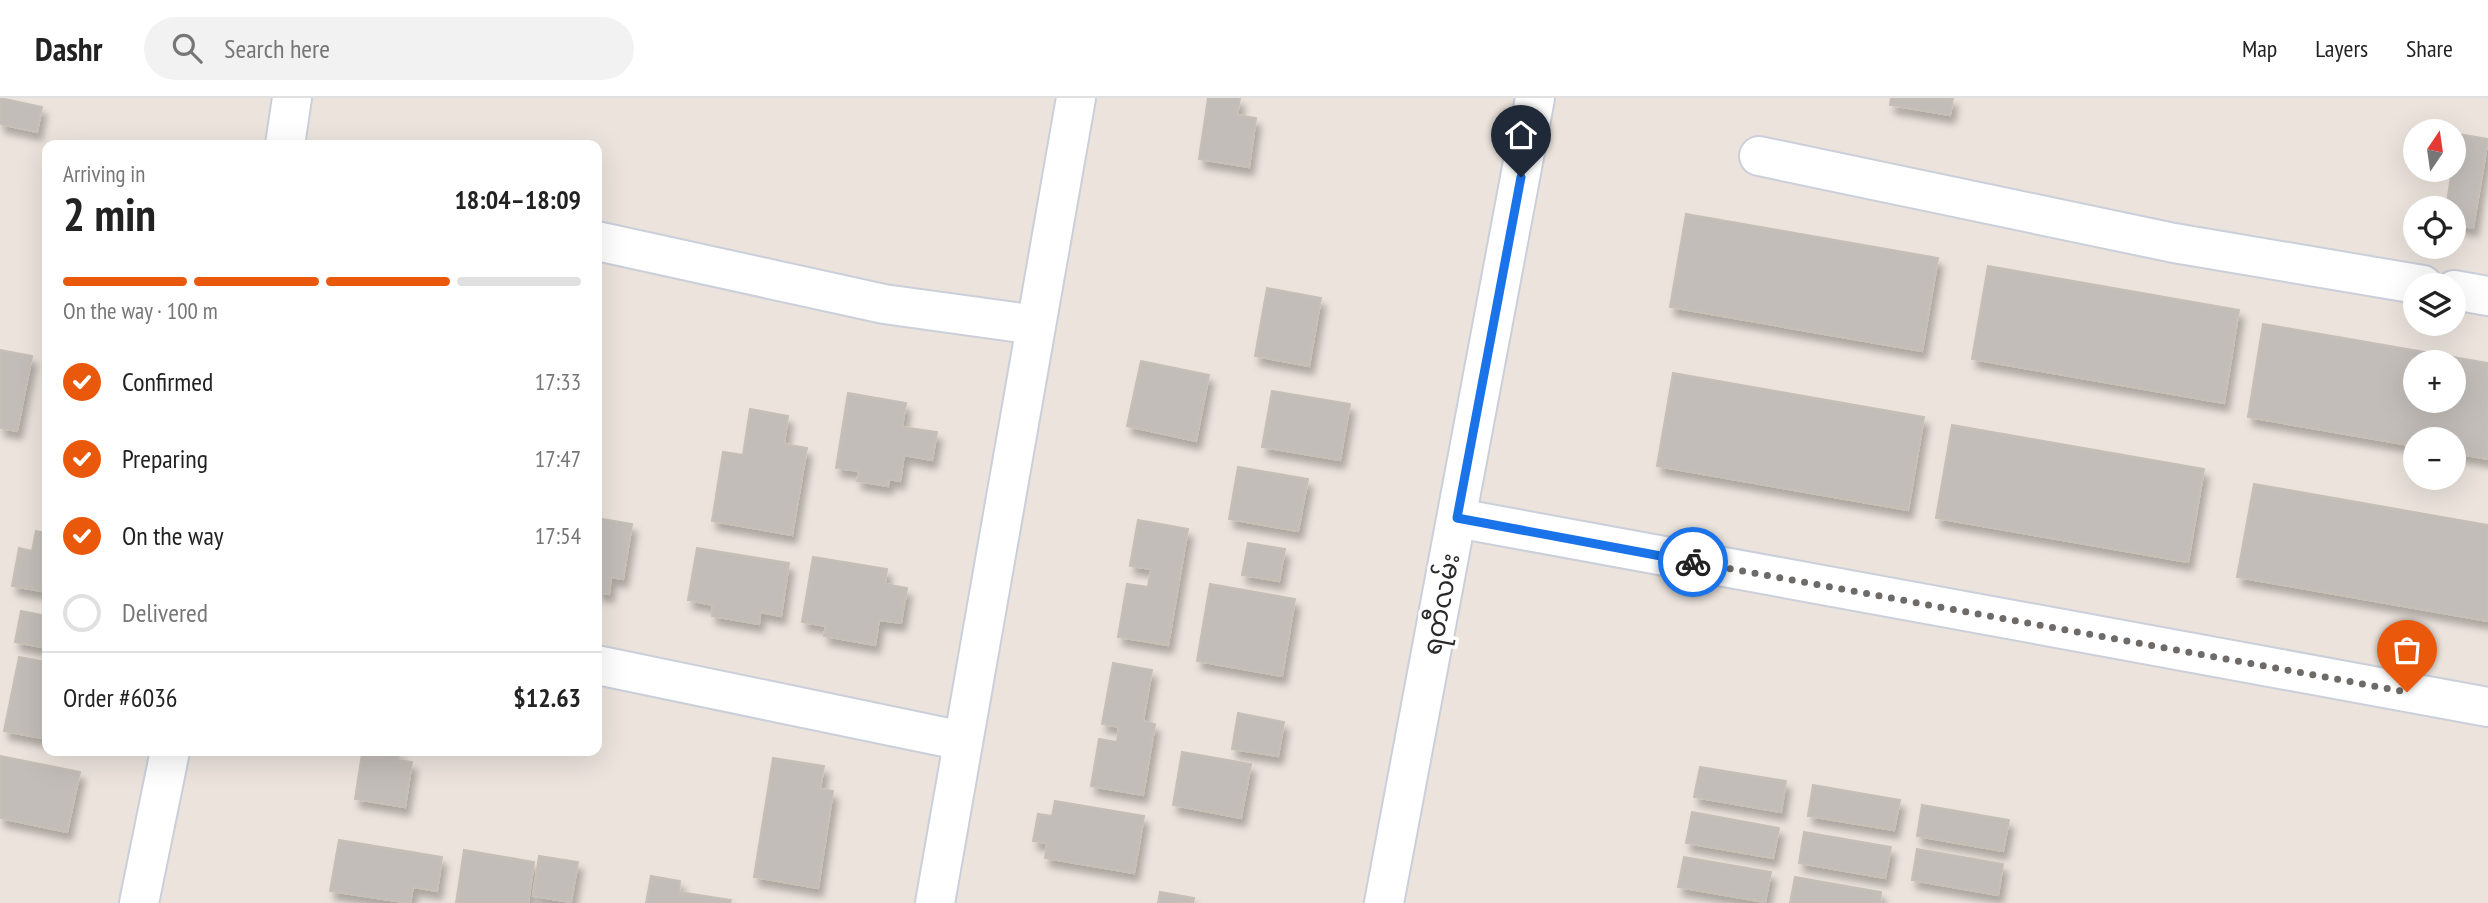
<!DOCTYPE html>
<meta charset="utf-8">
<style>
:root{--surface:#fff;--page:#f2f2f2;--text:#222;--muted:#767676;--line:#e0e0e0;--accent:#ea580c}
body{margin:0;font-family:"PT Sans Narrow","Noto Sans Myanmar",sans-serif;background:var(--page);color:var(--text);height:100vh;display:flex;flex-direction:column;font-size:26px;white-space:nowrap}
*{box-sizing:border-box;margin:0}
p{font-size:23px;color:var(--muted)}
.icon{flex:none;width:38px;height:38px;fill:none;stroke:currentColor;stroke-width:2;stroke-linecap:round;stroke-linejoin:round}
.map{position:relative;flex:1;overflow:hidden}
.sheet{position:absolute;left:42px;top:42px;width:560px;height:616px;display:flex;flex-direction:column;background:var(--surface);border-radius:14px;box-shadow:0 7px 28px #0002}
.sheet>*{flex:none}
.needle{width:46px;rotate:13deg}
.controls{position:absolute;left:2403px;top:21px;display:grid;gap:14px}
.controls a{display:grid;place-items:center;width:63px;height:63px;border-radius:50%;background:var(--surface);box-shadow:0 7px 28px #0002;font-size:35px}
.pin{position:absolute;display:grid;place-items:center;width:60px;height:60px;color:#fff;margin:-72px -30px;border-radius:50% 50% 50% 0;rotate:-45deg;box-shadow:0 0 7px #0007}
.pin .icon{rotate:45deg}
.courier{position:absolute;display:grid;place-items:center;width:70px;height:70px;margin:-35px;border:5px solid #1a73e8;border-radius:50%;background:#fff;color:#222;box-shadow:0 2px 9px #0007}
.head em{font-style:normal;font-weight:600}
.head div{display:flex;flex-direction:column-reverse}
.head{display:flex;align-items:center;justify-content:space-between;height:119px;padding:0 21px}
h1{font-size:46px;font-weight:600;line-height:52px}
.bar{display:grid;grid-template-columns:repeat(4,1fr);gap:10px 7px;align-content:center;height:84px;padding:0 21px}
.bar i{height:9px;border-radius:5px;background:var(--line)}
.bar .active{background:var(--accent)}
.bar p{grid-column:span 4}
.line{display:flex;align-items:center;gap:18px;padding:0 21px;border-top:2px solid var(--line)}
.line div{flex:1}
ol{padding:0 21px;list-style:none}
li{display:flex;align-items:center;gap:21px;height:77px}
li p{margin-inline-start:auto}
li .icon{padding:7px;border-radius:50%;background:var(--accent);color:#fff;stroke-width:4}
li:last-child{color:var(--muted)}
li i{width:38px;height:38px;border:4px solid var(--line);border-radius:50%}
header{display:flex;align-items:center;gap:42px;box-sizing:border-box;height:98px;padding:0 35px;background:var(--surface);border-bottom:2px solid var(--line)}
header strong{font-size:33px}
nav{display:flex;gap:38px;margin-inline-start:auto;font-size:24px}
.search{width:490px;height:63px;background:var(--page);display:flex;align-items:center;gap:18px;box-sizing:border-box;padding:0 24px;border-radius:38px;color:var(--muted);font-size:26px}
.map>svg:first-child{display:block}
</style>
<header>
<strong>Dashr</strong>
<div class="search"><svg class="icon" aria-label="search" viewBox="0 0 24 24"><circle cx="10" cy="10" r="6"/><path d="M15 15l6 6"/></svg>Search here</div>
<nav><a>Map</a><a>Layers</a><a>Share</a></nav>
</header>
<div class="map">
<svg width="2488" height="805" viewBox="0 0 2488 805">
<defs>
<filter id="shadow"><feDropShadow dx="4.5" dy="8" stdDeviation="3.5" flood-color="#0004"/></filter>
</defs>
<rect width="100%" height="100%" fill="#ebe3dc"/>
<path fill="#c3bdb9" stroke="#c6bfb6" stroke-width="2" fill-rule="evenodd" filter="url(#shadow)" d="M0 0 42 9 37 34 0 26Z
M1208 0H1240L1237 17 1256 20 1249 69 1199 61Z
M1891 0H1953L1950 17 1890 7Z
M2458 36 2488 41 2473 130 2454 126V110H2446Z
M1686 116 1938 160 1922 253 1670 209Z
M1988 168 2239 212 2224 305 1972 261Z
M1267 190 1321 200 1309 268 1255 258Z
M2263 226 2488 265V361L2454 355V341H2415V348L2248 319ZM2415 264H2454V303H2415Z
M0 252 32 258 17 333 0 330Z
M1141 263 1209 277 1196 343 1127 328Z
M1673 275 1924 319 1908 412 1657 368Z
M1272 293 1350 306 1340 362 1262 349Z
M848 295 906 305 902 329 937 334 932 362 904 357 900 383 889 381 888 388 857 383 859 373 836 370Z
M750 311 788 318 784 346 807 350 792 437 712 423 723 354 743 357Z
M1952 327 2204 371 2188 464 1936 420Z
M1238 369 1308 381 1298 433 1229 421Z
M2254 386 2488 427V523L2237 479Z
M597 420 632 426 623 481 611 479 609 496 597 494Z
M1138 422 1188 431 1168 547 1118 539 1127 486 1148 489 1151 471 1130 468Z
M36 433 47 435V494L12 488 19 450 32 453Z
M1248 445 1285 451 1279 483 1242 477Z
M697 450 789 465 781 518 760 514 759 526 712 518 713 507 688 502Z
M813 459 887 471 885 486 907 490 901 525 879 522 875 547 824 538 826 528 802 524Z
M1210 486 1295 501 1282 578 1197 563Z
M21 513 47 518V550L15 544Z
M19 559 47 564V641L4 633Z
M1113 565 1152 572 1143 623 1155 626 1143 697 1091 688 1099 641 1117 644 1119 629 1102 626Z
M1238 615 1284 624 1278 658 1232 651Z
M379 653H400L398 662 412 664 405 709 355 701 362 656 379 659Z
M1182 654 1251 666 1241 720 1173 707Z
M0 658 80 674 67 734 0 720Z
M773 660 824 668 820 691 833 693 818 790 754 779Z
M1700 669 1786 683 1781 714 1694 699Z
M1813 687 1900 702 1894 732 1808 718Z
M1055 703 1144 718 1134 775 1045 760 1047 745 1033 743 1038 716 1052 718Z
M1922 707 2009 722 2003 753 1917 738Z
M1692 714 1779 730 1773 760 1686 745Z
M1804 734 1891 749 1885 780 1799 765Z
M339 742 442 759 437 793 413 789 410 805 330 793Z
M1917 751 2003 766 1998 797 1912 782Z
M464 752 534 764 528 805H456Z
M539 758 578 764 571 804 533 798Z
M1684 759 1771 774 1765 804 1678 789Z
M651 778 680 783 679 794 731 802 730 805H646Z
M1795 779 1881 794 1880 805H1790Z
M1160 794 1194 800 1193 805H1158Z"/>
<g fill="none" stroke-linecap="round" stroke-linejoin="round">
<g stroke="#cacfda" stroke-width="42">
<path id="street" d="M285 47 292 0
M1759 58 2174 145 2423 187
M597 143 884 206 1036 227
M2454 192 2488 198
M1457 420 2488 609
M597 567 963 643
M139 805 170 653
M935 805 1076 0"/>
</g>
<g stroke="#cacfda" stroke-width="42">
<path id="secondary" d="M1384 805 1535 0"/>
</g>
<use href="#street" stroke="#fff" stroke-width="38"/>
<use href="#secondary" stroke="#fff" stroke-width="38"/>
</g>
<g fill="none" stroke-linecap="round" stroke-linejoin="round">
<path stroke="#6d6a68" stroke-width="7" stroke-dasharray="0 12.6" d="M1693 464 2407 594"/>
<path stroke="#1a73e8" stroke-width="9" d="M1521 79 1457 420 1693 464"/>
</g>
<g text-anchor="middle" stroke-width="7" stroke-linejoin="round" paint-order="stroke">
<g font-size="26" fill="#292929" stroke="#fff">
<text transform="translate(1441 506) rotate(-79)" y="9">ရတီလမ်း</text>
</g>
</g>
</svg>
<div class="controls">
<a><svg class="needle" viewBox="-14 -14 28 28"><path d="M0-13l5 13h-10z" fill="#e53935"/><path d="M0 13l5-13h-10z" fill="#767676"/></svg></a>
<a><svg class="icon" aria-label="locate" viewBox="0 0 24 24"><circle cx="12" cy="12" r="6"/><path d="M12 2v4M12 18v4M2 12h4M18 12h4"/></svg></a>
<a><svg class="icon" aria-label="layers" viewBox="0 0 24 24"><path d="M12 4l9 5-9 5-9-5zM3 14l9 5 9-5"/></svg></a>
<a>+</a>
<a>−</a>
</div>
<div class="pin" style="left:2407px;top:594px;background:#ea580c"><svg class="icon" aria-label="bag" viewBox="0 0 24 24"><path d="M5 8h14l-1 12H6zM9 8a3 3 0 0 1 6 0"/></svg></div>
<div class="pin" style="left:1521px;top:79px;background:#1f2937"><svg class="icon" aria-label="home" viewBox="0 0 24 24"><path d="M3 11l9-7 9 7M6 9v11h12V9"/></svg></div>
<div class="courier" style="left:1693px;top:464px"><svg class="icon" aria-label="bike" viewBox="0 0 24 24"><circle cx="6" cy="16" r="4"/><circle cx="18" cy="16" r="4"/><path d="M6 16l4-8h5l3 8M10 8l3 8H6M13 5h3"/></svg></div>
<section class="sheet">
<div class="head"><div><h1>2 min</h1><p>Arriving in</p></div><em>18:04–18:09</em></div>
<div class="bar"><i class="active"></i><i class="active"></i><i class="active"></i><i></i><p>On the way · 100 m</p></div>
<ol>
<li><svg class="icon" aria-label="check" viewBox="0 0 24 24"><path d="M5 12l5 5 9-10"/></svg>Confirmed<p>17:33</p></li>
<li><svg class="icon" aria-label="check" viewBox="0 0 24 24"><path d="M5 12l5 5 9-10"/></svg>Preparing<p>17:47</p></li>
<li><svg class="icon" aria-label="check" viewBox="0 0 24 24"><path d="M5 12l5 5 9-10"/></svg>On the way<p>17:54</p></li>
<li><i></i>Delivered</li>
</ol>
<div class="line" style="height:91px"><div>Order #6036</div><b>$12.63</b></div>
</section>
</div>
